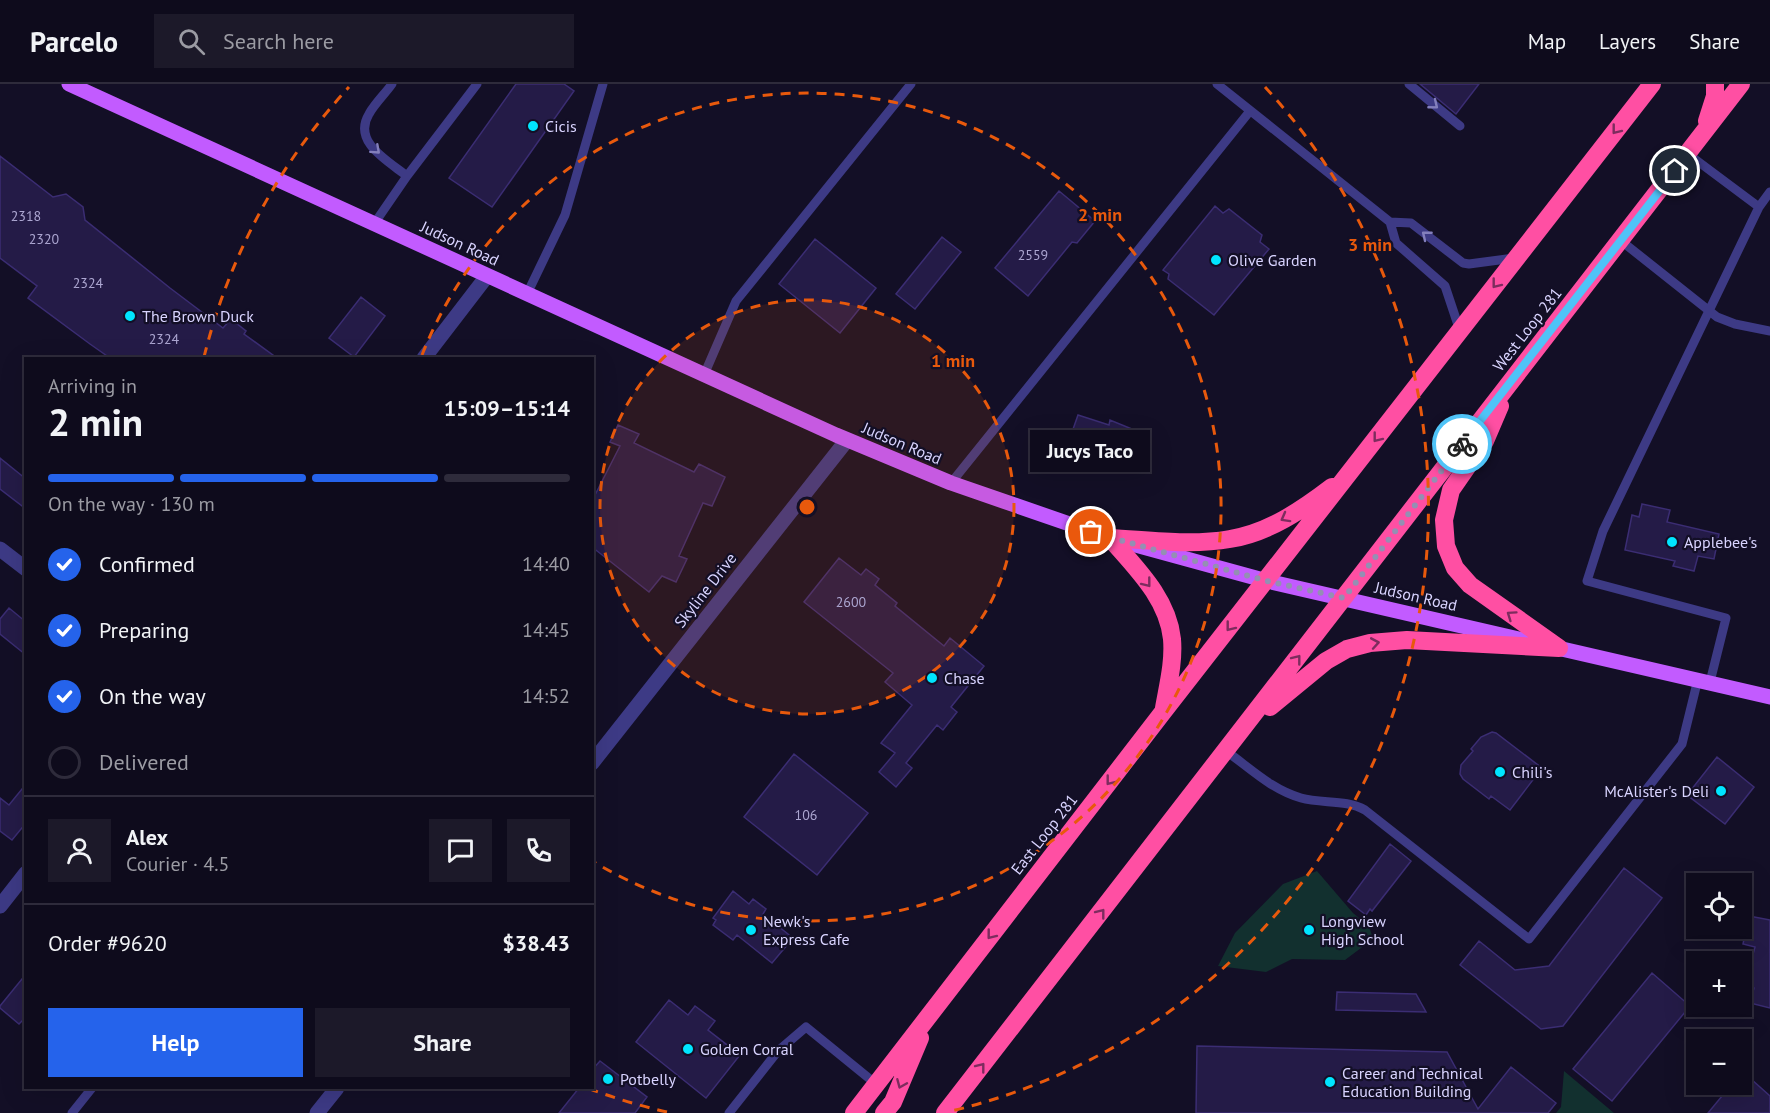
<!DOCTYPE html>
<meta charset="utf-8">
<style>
:root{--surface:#0e0b1c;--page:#1c1929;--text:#f1f3f6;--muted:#9b9ba3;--line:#2e2b3b;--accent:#2563eb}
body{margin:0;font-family:"PT Sans",sans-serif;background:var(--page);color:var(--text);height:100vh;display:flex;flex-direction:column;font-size:22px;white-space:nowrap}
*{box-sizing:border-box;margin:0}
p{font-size:20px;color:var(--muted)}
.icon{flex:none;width:33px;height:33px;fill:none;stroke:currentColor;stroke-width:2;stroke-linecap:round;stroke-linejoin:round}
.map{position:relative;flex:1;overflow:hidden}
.details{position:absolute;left:24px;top:273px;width:570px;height:732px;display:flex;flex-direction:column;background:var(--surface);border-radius:0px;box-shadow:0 6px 24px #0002,0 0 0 2px var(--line)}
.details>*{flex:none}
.fabs{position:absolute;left:1686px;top:789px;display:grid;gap:12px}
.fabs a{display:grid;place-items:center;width:66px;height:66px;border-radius:0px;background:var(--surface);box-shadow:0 6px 24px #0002,0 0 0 2px var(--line);font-size:30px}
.pin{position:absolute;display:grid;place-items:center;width:51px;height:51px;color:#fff;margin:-26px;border:3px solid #fff;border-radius:50%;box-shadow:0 2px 6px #0007}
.courier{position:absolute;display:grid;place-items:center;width:60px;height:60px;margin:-30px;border:4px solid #4fc3f7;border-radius:50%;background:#fff;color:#222;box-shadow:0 2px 8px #0007}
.bubble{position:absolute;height:42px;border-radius:0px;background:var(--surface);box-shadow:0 6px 24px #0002,0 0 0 2px var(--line);font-size:20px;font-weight:600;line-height:42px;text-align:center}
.overview em{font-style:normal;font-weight:600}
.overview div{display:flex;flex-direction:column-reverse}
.overview{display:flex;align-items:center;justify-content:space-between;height:102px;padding:0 24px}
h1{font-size:39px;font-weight:600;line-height:45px}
.bar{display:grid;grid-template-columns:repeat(4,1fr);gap:9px 6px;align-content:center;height:72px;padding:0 24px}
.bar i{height:8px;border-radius:4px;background:var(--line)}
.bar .selected{background:var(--accent)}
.bar p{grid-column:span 4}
.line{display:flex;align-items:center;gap:15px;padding:0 24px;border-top:2px solid var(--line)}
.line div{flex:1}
.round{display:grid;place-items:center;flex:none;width:63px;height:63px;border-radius:0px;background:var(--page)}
ol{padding:0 24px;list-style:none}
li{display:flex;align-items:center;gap:18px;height:66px}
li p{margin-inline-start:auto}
li .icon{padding:6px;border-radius:50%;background:var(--accent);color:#fff;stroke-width:4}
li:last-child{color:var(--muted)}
li i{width:33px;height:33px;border:3px solid var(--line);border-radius:50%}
.primary-button{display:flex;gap:12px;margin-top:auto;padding:12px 24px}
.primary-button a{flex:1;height:69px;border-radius:0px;background:var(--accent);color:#fff;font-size:24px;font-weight:600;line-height:69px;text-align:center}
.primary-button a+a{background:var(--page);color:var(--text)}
header{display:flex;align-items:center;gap:36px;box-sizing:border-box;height:84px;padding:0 30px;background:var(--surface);border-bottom:2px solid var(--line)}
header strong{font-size:28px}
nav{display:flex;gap:33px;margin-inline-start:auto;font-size:21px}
.search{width:420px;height:54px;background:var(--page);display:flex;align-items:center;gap:15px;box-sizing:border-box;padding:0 21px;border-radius:0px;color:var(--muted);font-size:22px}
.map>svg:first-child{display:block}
</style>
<header>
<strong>Parcelo</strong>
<div class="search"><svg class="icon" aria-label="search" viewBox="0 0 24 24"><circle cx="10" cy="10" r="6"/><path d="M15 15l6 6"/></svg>Search here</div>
<nav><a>Map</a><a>Layers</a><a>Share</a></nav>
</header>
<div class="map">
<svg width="1770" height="1029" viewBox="0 0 1770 1029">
<rect width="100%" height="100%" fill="#130f26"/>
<path fill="#12302f" d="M1317 787 1353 829 1369 842 1373 855 1345 876 1292 875 1266 888 1218 882 1235 849 1283 800Z
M1564 987 1614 1029H1556L1561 1023Z"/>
<path fill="#241b47" stroke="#3b2d73" stroke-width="1.5" d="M516 0H564L574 7 492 123 449 94Z
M1420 0H1479L1456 30Z
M0 72 53 113 66 110 83 123 85 136 170 204 223 244 231 235 246 247 244 250 277 274H110L90 260 28 214 37 202 0 174Z
M1059 107 1095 137 1077 159 1072 158 1028 212 995 184Z
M1215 122 1223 129 1229 125 1262 151 1260 158 1269 165 1214 231 1168 195 1169 190 1163 186Z
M942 153 961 168 915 225 896 210Z
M815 155 876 204 840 249 779 200Z
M361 213 385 232 354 273 329 254Z
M1078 331 1109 341 1110 336 1144 350 1137 373 1129 371 1128 373 1091 361 1092 358 1071 351Z
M618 341 639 350 634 359 694 388 699 380 725 393 712 422 703 419 679 472 687 475 676 498 662 492 649 508 592 463V417L620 362 610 358Z
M0 374 26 395V425L0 405Z
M1642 420 1670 426 1667 438 1719 450 1714 475 1698 472 1694 487 1673 482 1675 477 1625 466 1632 431 1639 433Z
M839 474 861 491 866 485 879 495 875 501 897 519 895 522 944 562 950 554 984 582 951 623 957 628 943 646 937 641 906 679 912 684 896 703 879 688 895 669 881 659 912 621 885 598 893 589 804 518Z
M9 524 26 538V571L0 550V535Z
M1492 648 1496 649 1542 684 1510 726 1491 712 1489 715 1463 695 1460 690 1461 681 1473 667 1471 665 1481 653Z
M794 670 868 729 817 791 744 733Z
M1717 673 1754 703 1725 740 1687 711Z
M26 700V739L12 756 0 747V714L9 721Z
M1390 760 1411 777 1372 827 1370 825 1366 831 1348 817Z
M1624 784 1662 814 1563 942 1541 945 1460 881 1479 857 1515 886 1549 882Z
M733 807 749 820 753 815 766 825 763 830 793 854 772 879 737 851 733 856 713 841 716 836 713 834Z
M1749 832 1770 836V924L1750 919 1754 904 1744 902 1755 863 1743 860Z
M1652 889 1690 922 1612 1017 1573 985Z
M26 890V933L19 940 0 924V922Z
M1337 908 1416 910 1426 928 1336 926Z
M669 916 688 931 695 922 715 937 708 946 740 971 706 1014 636 958Z
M1197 962 1447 968 1478 1025 1511 983 1556 1019 1548 1029H1196Z
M600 977 647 1013 635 1029H559L579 1004H592V986Z
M1742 987 1770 1012V1029H1708L1732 1000H1742Z"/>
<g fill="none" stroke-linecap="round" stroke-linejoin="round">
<path stroke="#3d3a85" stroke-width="9" d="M392 0C385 10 375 19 369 30 352 58 388 77 407 92
M1217 0 1390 138
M1409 0 1460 42
M1688 70 1759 123 1603 447 1587 497 1726 534 1710 598
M1759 123 1770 108
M374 140 407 92 477 0
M1620 156 1717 233 1735 240 1770 247
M527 210 565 131 603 0
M1460 247 1445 202 1396 159 1390 138 1411 139 1463 179 1469 180 1514 174
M704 291 736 217 911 0
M951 399 1250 27
M1226 667C1250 684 1272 706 1301 714 1322 720 1346 715 1365 726L1529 855 1682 660 1698 595
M72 1029 92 1004
M729 1029 778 967 806 943 876 1000"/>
<path stroke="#3d3a85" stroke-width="15" d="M424 274 487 192
M0 465 26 485
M592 679 847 356
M0 822 26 789
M317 1029 337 1004"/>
<path stroke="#c25bff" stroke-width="15" d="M69 0 836 351 951 399 1110 454 1267 497 1770 613"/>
<path stroke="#ff4fa3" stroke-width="18" d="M1707 37 1715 12V0
M1500 322 1485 357 1451 406 1444 436 1446 462 1455 484 1470 501 1559 564
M1110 454C1149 456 1191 462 1230 455 1268 449 1302 426 1332 403
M1110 454C1135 483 1168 514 1172 555 1174 578 1168 601 1164 624
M1270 623 1326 577 1347 565 1370 559 1407 556 1559 564
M854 1029 1163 628 1652 0
M884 1029 893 1018 920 954
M945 1029 1741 0"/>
</g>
<defs><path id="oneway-chevron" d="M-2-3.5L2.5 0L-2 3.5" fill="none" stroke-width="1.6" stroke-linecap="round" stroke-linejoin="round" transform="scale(1.5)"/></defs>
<g stroke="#837fbc">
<use href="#oneway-chevron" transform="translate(1434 21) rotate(39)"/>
<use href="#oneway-chevron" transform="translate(376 66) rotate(42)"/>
<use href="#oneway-chevron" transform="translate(1426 151) rotate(-141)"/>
</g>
<g stroke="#7d2c5e">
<use href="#oneway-chevron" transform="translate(1616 46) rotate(128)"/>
<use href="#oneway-chevron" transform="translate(1496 200) rotate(128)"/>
<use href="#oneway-chevron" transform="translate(1377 354) rotate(128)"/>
<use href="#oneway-chevron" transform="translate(1285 434) rotate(151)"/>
<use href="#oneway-chevron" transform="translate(1147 499) rotate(52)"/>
<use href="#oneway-chevron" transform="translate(1511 531) rotate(-145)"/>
<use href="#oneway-chevron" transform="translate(1230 543) rotate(128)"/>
<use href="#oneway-chevron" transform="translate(1375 559) rotate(-10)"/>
<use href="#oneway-chevron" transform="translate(1297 575) rotate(-52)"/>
<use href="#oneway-chevron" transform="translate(1110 697) rotate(128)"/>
<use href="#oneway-chevron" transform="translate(1101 829) rotate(-52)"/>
<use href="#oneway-chevron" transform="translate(991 851) rotate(128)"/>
<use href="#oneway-chevron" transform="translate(981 983) rotate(-52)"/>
<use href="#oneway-chevron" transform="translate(901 1000) rotate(113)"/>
</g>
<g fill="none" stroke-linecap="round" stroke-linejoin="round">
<path stroke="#948fb3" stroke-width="6" stroke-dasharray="0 10.8" d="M1091 448 1267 497 1344 514 1462 360"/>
<path stroke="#4fc3f7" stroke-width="8" d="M1462 360 1675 87"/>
</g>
<circle cx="807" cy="423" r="207" fill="#e8590c" fill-opacity=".12"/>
<g fill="none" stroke="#e8590c" stroke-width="3" stroke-dasharray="10 8">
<circle cx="807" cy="423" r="207"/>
<path d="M422 271A414 414 0 1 1 594 778"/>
<path d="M667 1028A621 621 0 0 1 590 1005M204 273A621 621 0 0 1 349 3M1265 3A621 621 0 0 1 947 1028"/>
</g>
<g fill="#00e5ff" stroke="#130f26" stroke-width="2">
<circle cx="533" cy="42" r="6"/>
<circle cx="1216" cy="176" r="6"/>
<circle cx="130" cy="232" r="6"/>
<circle cx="1672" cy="458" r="6"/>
<circle cx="932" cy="594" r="6"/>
<circle cx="1500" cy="688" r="6"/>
<circle cx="1721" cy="707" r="6"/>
<circle cx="751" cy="846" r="6"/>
<circle cx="1309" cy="846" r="6"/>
<circle cx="688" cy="965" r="6"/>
<circle cx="608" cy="995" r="6"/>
<circle cx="1330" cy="998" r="6"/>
</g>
<g text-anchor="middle" stroke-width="4.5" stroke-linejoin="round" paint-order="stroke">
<g font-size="14" fill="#aca6d1">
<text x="26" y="137">2318</text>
<text x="44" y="160">2320</text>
<text x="1033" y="176">2559</text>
<text x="88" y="204">2324</text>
<text x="164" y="260">2324</text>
<text x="851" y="523">2600</text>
<text x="806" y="736">106</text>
</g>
<g font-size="16" fill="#d9d4ff" stroke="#130f26" text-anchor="start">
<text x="545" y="48">Cicis</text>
<text x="1228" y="182">Olive Garden</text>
<text x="142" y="238">The Brown Duck</text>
<text x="1684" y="464">Applebee's</text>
<text x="944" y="600">Chase</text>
<text x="1512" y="694">Chili's</text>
<text x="1709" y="713" text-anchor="end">McAlister's Deli</text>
<text x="763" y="843">Newk's<tspan x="763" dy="18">Express Cafe</tspan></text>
<text x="1321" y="843">Longview<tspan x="1321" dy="18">High School</tspan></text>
<text x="700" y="971">Golden Corral</text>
<text x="1342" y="995">Career and Technical<tspan x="1342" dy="18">Education Building</tspan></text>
<text x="620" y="1001">Potbelly</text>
</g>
<g font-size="16" fill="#d9d4ff" stroke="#130f26">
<text transform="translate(460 159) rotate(25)" y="6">Judson Road</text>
<text transform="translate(1527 245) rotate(-52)" y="6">West Loop 281</text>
<text transform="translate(902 359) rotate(23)" y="6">Judson Road</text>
<text transform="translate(705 506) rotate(-52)" y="6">Skyline Drive</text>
<text transform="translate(1416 512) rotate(13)" y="6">Judson Road</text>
<text transform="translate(1044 750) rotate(-52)" y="6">East Loop 281</text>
</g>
</g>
<circle cx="807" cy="423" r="9" fill="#e8590c" stroke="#130f26" stroke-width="3"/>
<g font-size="18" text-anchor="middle" font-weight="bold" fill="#e8590c" stroke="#130f26" stroke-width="4.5" stroke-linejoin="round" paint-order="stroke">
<text x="1100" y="137">2 min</text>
<text x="1370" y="167">3 min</text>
<text x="953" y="283">1 min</text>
</g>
</svg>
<div class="fabs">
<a><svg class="icon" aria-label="locate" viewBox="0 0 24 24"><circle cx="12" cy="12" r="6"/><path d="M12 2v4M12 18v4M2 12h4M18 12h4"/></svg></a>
<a>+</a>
<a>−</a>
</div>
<div class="pin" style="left:1091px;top:448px;background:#ea580c"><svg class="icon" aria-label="bag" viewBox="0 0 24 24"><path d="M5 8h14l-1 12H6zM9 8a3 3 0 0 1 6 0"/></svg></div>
<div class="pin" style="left:1675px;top:87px;background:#1f2937"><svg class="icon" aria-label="home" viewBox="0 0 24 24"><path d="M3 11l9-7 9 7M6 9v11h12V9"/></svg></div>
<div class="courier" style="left:1462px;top:360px"><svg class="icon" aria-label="bike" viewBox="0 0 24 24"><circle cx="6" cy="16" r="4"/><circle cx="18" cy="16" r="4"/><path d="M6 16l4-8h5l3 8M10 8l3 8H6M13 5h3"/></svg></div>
<div class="bubble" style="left:1030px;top:346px;width:120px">Jucys Taco</div>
<section class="details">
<div class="overview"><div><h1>2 min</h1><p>Arriving in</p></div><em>15:09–15:14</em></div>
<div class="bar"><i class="selected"></i><i class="selected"></i><i class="selected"></i><i></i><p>On the way · 130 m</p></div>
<ol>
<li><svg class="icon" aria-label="check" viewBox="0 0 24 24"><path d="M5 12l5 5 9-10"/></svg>Confirmed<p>14:40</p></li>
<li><svg class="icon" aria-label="check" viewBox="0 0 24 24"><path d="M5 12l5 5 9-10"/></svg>Preparing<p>14:45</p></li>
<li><svg class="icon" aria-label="check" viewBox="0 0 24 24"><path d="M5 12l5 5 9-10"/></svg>On the way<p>14:52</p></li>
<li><i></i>Delivered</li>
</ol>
<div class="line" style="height:108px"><a class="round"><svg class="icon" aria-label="person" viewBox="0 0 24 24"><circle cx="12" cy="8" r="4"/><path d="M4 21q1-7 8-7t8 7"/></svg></a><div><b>Alex</b><p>Courier · 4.5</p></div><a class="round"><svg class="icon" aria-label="chat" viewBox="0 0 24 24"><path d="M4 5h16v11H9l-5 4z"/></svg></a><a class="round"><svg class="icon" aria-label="phone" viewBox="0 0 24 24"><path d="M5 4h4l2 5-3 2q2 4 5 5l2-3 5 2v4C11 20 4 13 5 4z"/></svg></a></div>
<div class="line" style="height:78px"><div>Order #9620</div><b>$38.43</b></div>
<div class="primary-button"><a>Help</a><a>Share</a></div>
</section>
</div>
